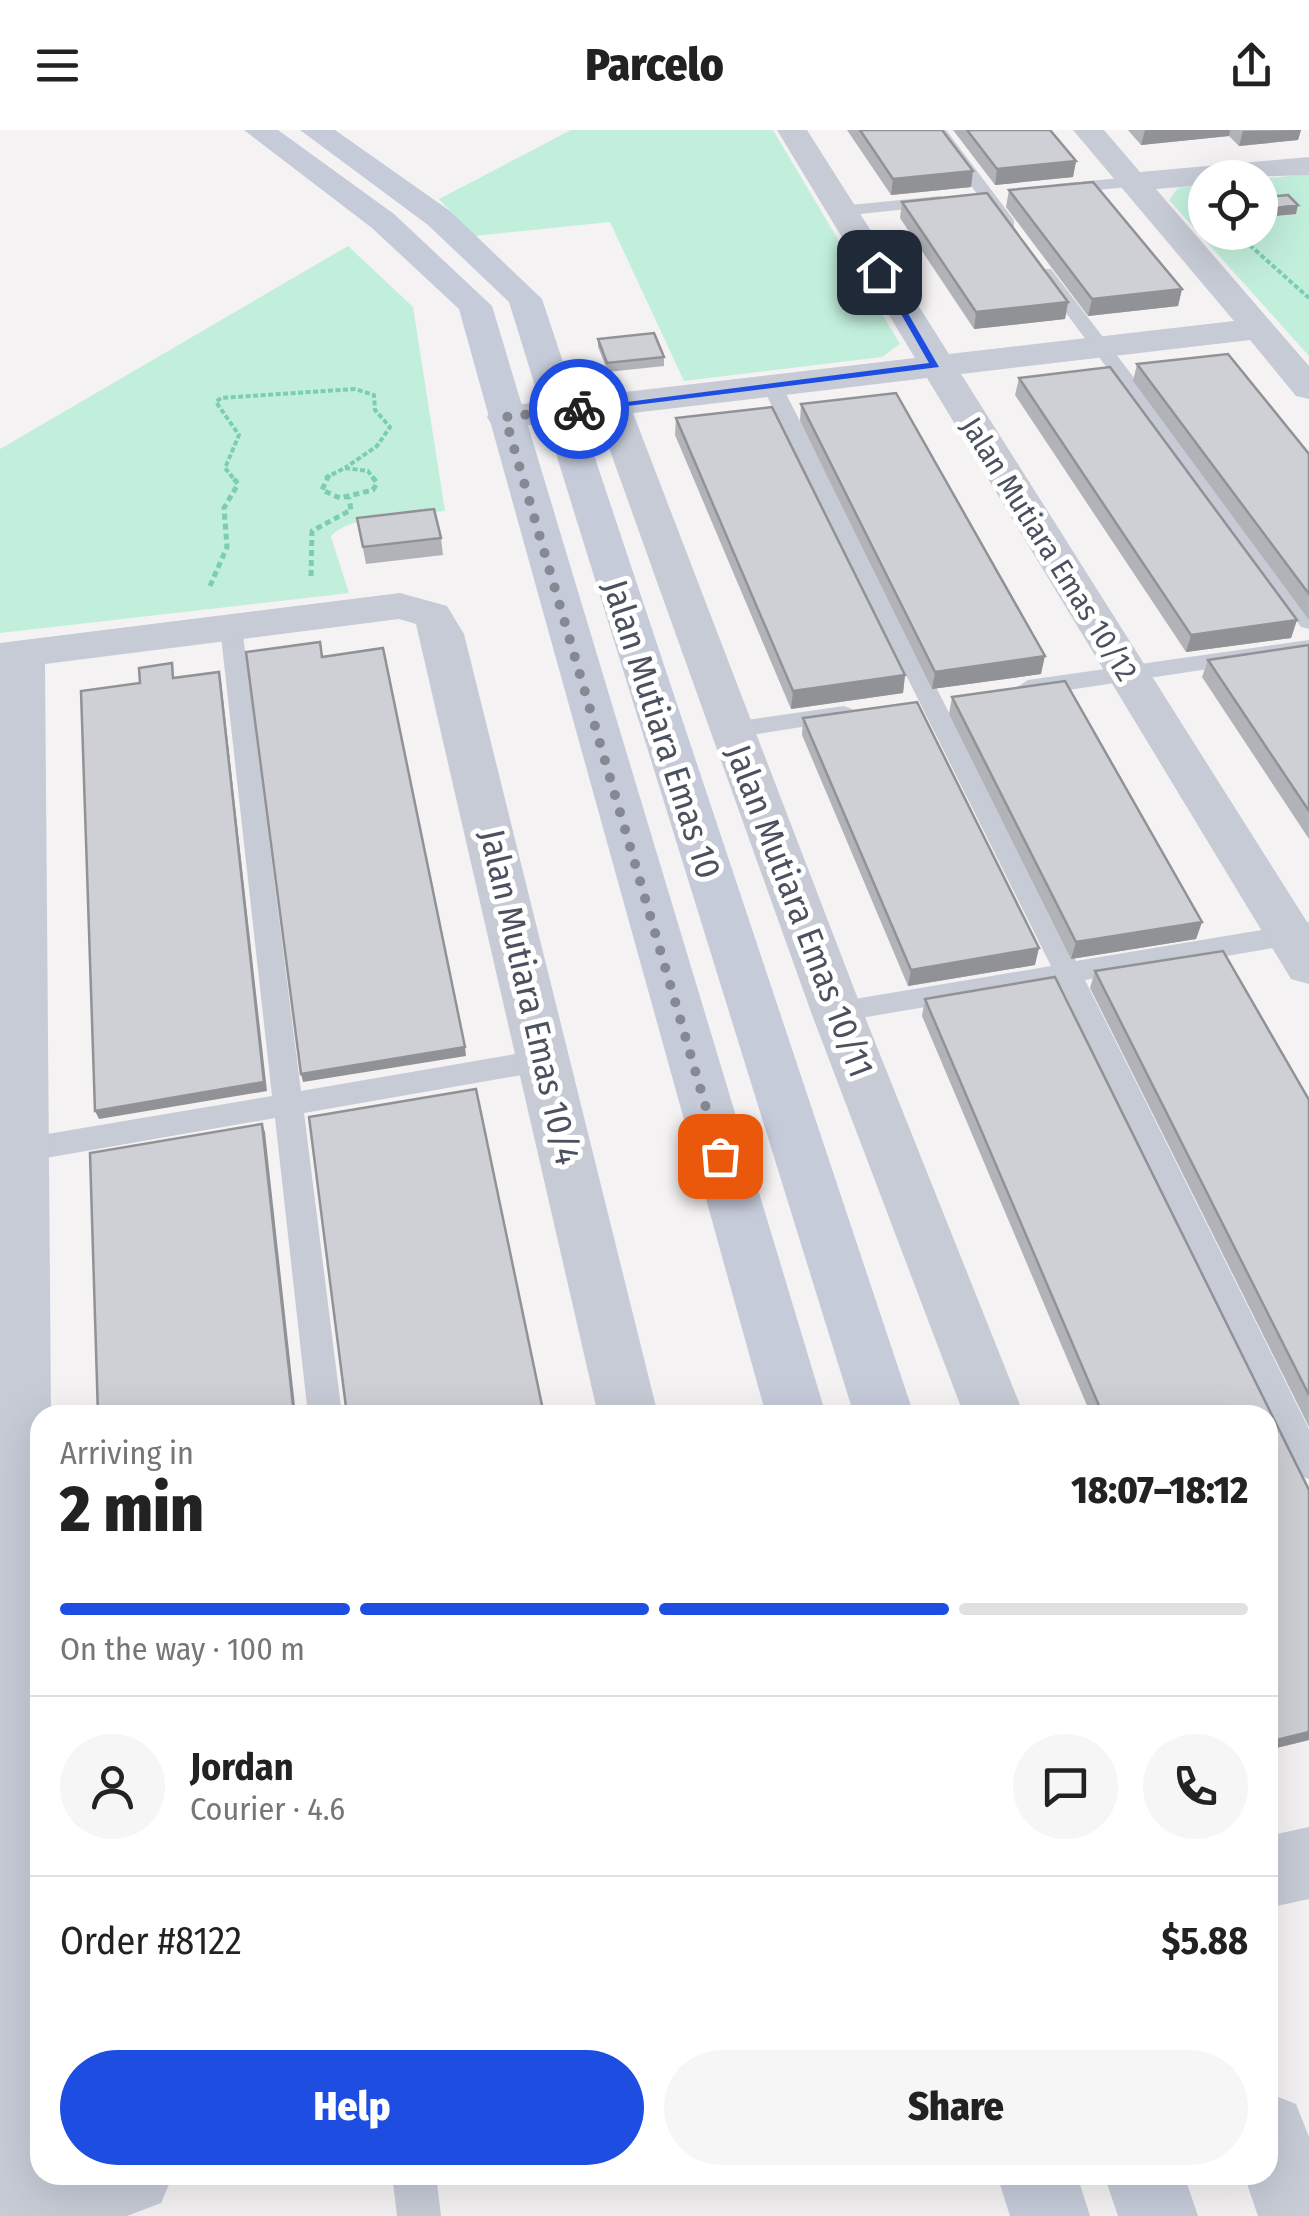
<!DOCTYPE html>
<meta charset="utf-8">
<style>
:root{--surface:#fff;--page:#f6f6f6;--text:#222;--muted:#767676;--line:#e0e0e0;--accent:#1e4ee1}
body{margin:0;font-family:"Fira Sans Condensed",sans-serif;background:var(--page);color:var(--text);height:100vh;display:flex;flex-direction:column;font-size:38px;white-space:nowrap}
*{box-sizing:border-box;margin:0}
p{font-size:32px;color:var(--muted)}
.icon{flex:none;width:55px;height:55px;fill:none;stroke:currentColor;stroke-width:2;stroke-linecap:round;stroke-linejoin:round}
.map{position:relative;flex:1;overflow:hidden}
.side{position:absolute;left:30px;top:1275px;width:1248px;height:780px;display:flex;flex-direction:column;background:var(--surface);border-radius:30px;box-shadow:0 10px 40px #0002}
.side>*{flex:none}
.tools{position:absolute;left:1188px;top:30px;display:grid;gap:20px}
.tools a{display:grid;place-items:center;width:90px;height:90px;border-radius:50%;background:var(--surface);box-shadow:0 10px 40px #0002;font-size:50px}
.pin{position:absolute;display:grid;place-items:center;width:85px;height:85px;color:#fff;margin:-42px;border-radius:20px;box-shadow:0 5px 15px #0006}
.courier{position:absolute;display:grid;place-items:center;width:100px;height:100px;margin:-50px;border:8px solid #1e4ee1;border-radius:50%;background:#fff;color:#222;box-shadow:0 2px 12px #0007}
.head em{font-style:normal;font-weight:800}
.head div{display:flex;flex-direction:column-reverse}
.head{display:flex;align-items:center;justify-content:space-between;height:170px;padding:0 30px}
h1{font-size:65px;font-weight:800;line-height:75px}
.bar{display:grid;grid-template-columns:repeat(4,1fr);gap:15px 10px;align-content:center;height:120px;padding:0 30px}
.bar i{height:12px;border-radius:8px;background:var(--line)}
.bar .selected{background:var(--accent)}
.bar p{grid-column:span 4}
.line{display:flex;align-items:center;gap:25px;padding:0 30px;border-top:2px solid var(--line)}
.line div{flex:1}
.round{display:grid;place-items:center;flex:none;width:105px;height:105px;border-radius:52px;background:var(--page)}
.cta{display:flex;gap:20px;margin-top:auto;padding:20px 30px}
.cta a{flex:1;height:115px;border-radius:60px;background:var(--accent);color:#fff;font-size:40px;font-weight:800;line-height:115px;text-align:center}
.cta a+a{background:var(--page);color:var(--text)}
header{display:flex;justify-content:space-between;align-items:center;height:130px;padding:0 30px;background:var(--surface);font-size:45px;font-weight:800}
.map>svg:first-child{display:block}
</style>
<header><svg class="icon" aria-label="menu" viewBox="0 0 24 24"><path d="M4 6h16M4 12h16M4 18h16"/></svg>Parcelo<svg class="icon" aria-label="share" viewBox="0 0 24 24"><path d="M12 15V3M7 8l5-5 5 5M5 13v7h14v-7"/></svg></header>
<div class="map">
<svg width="1309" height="2086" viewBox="0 0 1309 2086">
<rect width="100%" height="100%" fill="#f4f2f2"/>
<path fill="#c2efdc" d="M571 0H773L900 214 882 227 684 251 610 92 474 106 439 69Z
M1309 44V226L1169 70 1178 58 1205 55V102H1260V49Z
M348 116 413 177 445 381C418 384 345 385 331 407L349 463 0 503V319Z"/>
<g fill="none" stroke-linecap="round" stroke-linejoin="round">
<path stroke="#7bcdb4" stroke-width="4" stroke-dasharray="5 2.5" stroke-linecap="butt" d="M1244 110 1309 168
M233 348 225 338 239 305 216 272 221 268 355 259 374 265 375 280 390 297 377 316 345 338
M325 348 345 338 368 341 373 348"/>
<path stroke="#7bcdb4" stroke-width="5" stroke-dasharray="6 4" stroke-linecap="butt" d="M329 345 322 360 340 368 373 360 377 353 371 345
M311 446 312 401 351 380 349 368
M210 456 227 417 224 378 238 354 231 345"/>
<path fill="#c6cbd6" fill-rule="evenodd" d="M930 0H946L1014 90V98H1002Z
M1132 47 1140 52 1138 56 1056 64 1047 59 1056 54Z
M940 66 949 71 946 75 841 86 832 81 841 76Z
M1039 139H1051L1309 477V499L1301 497 1039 147Z
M772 250 782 256 1076 831 1309 792V812L1085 850 1309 1299V1349L1297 1345 1060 854 837 892 823 882 837 872 1051 836 762 256Z
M231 490 242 497 301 961 545 919 555 922 559 930 555 938 545 941 304 983 342 1285H308L275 988 0 1036V1012L272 966 220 497Z
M1309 510V524L1028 566 1016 558 1028 550Z
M844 576 852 579 856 584 852 589 733 608 721 600 733 592Z
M392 2045H436L441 2086H397Z"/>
<path fill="#c6cbd6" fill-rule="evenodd" d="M777 0H807L949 224 1234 191 1073 0H1104L1140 42 1309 27V45L1205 48V55L1156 59 1309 236V269L1296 266 1250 210 961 244 1309 795V854L1291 849 927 248 633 283 863 882 1024 1285H964L811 882 598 287 505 298 492 295 487 287 492 279 505 276 915 228Z
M400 463 447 476 464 504 658 1285H598L416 494 399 489 45 534 51 1285H40V2045H173L161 2073 127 2086H0V513Z
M1309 1697V1769L1268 1778V1706Z
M1268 1963 1296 1974 1309 2007V2086H1258L1244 2045H1268Z"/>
<path fill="#c5cbd9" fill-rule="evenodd" d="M244 0H278L394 84 492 176 826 1285H766L459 179 372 98Z
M300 0H335L450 81 542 169 914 1285H854L509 172 428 95Z
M997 2045H1077L1090 2086H1010Z
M1104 2045H1184L1198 2086H1118Z"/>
</g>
<path fill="#b2b3b8" d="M847 0H942L971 57 891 65Z
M953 0H1050L1076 31 1073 47 995 55Z
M1128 0H1301L1298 10 1239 16 1229 6 1141 15Z
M1009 60 1182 159 1178 176 1088 186 1006 77Z
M1266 67 1296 84 1274 86 1264 76Z
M902 72 1068 172 1065 189 974 199 900 88Z
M598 209 664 227V236L608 242 598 217Z
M1137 234 1309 324V490L1133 251Z
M1019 248 1297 490 1291 508 1186 522 1015 265Z
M801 274 1041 544 932 559 800 291Z
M588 277 611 285V294L591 296 588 286Z
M676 288 905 545 903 563 791 579 675 305Z
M357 388 441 408 443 425 366 434Z
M1309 515V709L1202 547 1208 530Z
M952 567 1202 792 1196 809 1071 829 949 584Z
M803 588 1035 835 908 856 802 605Z
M1095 841 1309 970V1297L1090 858Z
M1055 847 1309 1360V1610L1268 1620V1285H1091L922 886 925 869Z"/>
<path fill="#919296" d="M1145 0H1230L1229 6 1141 15Z
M1301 0 1298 10 1239 16 1243 1Z
M1076 31 1073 47 995 55 997 39Z
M973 41 971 57 891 65 893 49Z
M1298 75 1296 84 1274 86 1276 78Z
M1182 159 1178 176 1088 186 1092 169Z
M1068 172 1065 189 974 199 976 182Z
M1297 490 1291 508 1186 522 1191 505Z
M1045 526 1041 544 932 559 935 542Z
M219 542 221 551 267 961 99 989 95 981Z
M905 545 903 563 791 579 793 561Z
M1202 792 1196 809 1071 829 1076 812Z
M1039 818 1035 835 908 856 911 840Z
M465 917 466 926 303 952 301 944Z
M262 994 265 1002 296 1285H294Z
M1309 1602V1610L1268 1620V1612Z"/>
<path fill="#cfd0d6" stroke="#919296" stroke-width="2.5" d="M860 0H942L973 41 893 49Z
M967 0H1050L1076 31 997 39Z
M1093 52 1182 159 1092 169 1009 60Z
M987 63 1068 172 976 182 902 72Z
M1288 65 1298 75 1276 78 1266 67Z
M654 203 664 227 607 233 598 209Z
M1228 224 1309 324V464L1137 234Z
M1110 237 1297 490 1191 505 1019 248Z
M896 263 1045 526 935 542 801 274Z
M607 275 611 285 591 287 588 277Z
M772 277 905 545 793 561 676 288Z
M434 379 441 408 363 417 357 388Z
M320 512 322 527 383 518 465 917 301 944 246 522Z
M1309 515V681L1208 530Z
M172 533 173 548 219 542 264 952 95 981 81 561 140 553 139 538Z
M1065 551 1202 792 1076 812 952 567Z
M917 572 1039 818 911 840 803 588Z
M1223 821 1309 970V1265L1095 841Z
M1055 847 1309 1360V1602L1268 1612V1285H1103L925 869Z
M476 959 544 1285H347L309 987Z
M262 994 294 1285H98L90 1023Z"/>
<path fill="#1e4ee1" d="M876 140 884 142 939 237 579 282 573 279 929 233Z"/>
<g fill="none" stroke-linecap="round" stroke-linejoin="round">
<path stroke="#868992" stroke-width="10" stroke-dasharray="0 18" d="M579 279 505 287 720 1026"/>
</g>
<g text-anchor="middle" stroke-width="10" stroke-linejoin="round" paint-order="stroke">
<g font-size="30" fill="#4a515f" stroke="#fff">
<text transform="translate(1049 419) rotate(58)" y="10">Jalan Mutiara Emas 10/12</text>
</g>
<g font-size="35" fill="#4a515f" stroke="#fff">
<text transform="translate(662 599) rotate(72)" y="12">Jalan Mutiara Emas 10</text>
<text transform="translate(800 781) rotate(69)" y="12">Jalan Mutiara Emas 10/11</text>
<text transform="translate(530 867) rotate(77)" y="12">Jalan Mutiara Emas 10/4</text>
</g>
</g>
</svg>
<div class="tools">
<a><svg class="icon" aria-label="locate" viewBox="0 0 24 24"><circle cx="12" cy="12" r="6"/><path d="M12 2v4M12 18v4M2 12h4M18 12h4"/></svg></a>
</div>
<div class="pin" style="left:720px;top:1026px;background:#ea580c"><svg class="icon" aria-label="bag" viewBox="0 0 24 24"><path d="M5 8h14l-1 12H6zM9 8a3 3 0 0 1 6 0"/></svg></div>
<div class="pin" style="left:879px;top:142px;background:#1f2937"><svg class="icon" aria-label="home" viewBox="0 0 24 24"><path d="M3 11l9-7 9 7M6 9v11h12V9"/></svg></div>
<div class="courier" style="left:579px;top:279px"><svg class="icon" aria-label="bike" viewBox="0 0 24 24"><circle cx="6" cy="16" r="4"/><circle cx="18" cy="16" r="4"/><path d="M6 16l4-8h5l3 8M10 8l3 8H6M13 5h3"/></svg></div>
<section class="side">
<div class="head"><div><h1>2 min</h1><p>Arriving in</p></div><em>18:07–18:12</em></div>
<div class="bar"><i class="selected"></i><i class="selected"></i><i class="selected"></i><i></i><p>On the way · 100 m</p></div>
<div class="line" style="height:180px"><a class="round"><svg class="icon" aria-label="person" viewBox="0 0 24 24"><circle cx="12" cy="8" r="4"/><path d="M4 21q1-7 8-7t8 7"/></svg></a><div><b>Jordan</b><p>Courier · 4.6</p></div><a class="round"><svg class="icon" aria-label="chat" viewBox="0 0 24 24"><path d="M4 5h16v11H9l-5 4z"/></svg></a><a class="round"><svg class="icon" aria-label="phone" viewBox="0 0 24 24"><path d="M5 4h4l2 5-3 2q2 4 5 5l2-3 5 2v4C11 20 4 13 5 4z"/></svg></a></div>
<div class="line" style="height:130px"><div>Order #8122</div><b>$5.88</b></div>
<div class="cta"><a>Help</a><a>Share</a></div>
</section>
</div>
